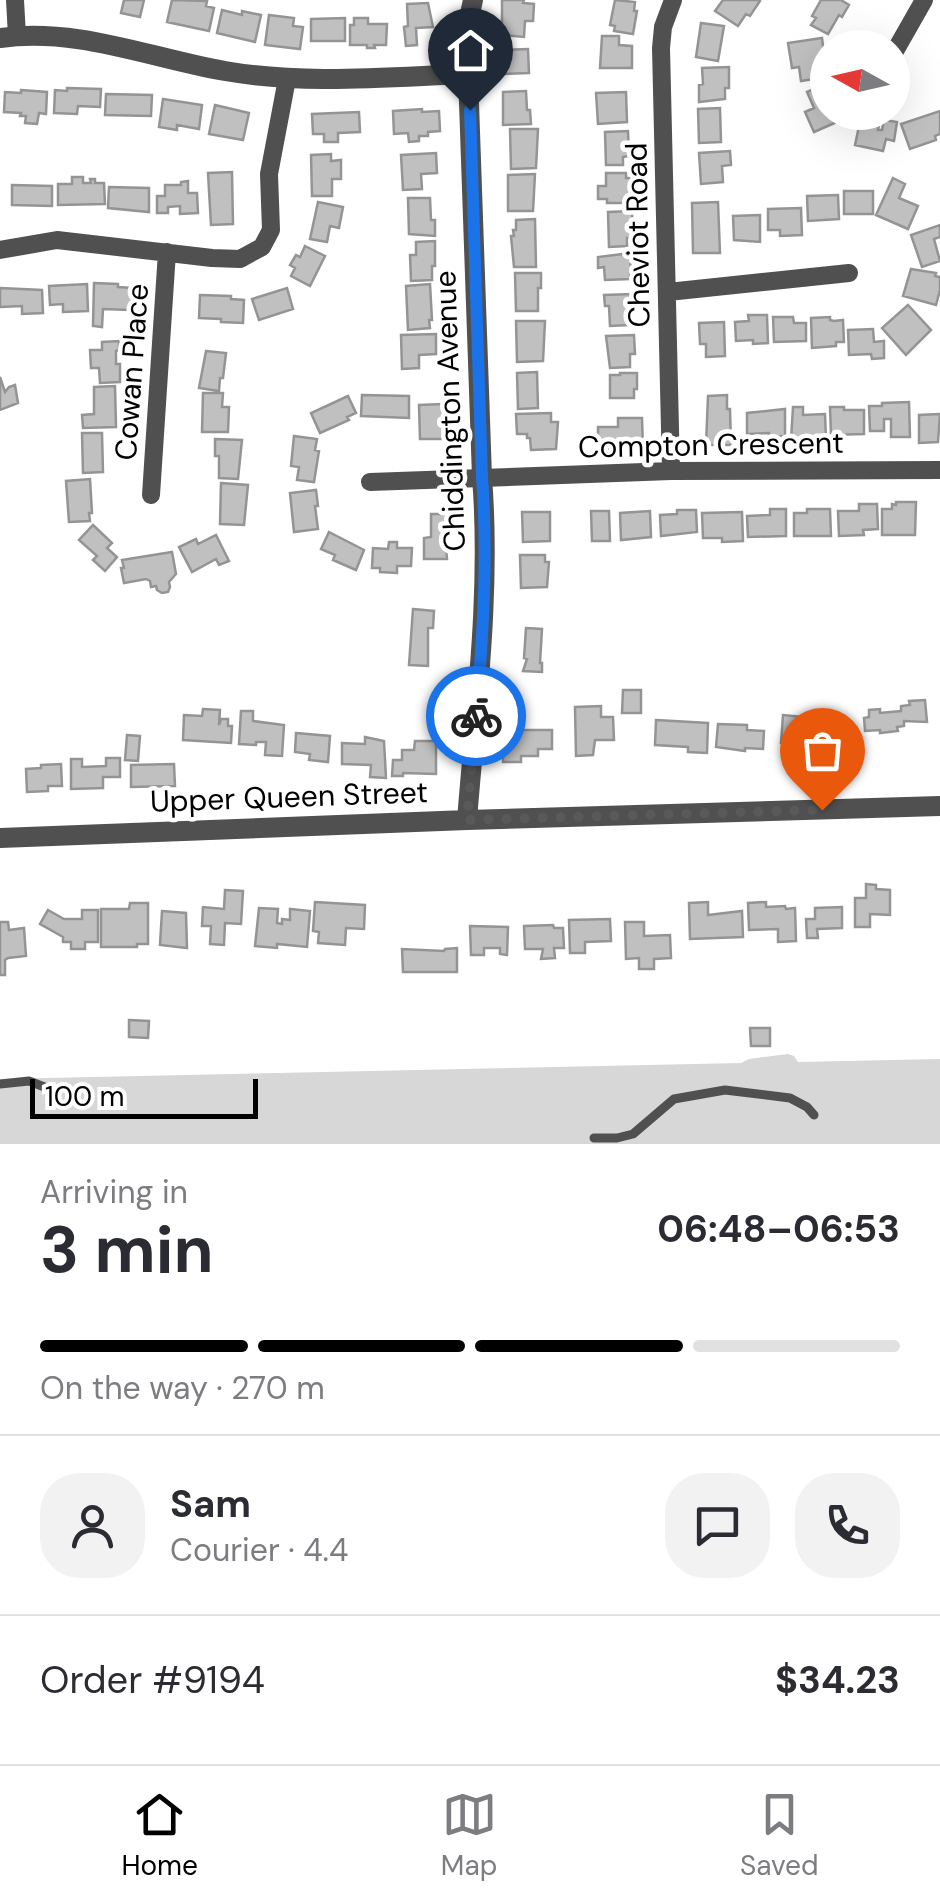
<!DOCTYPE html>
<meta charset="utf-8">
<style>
:root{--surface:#fff;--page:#f2f2f3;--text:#2b2b33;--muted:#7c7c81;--line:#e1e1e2;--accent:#000}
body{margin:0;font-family:"DM Sans",sans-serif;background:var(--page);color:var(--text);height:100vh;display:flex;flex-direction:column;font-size:38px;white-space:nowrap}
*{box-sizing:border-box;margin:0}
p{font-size:32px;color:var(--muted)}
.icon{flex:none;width:55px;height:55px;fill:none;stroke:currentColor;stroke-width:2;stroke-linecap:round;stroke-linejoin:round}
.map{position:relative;height:1144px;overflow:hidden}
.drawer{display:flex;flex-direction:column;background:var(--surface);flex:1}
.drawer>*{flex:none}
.needle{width:65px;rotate:278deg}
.fabs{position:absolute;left:810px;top:30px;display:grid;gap:20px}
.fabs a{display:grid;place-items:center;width:100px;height:100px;border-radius:50%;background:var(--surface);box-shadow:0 10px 40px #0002;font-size:50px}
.scale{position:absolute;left:30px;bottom:25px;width:228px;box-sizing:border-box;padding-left:10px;border:5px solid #000;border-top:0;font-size:28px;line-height:35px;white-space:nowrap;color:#000;-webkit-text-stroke:8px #fff;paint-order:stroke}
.pin{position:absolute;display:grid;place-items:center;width:85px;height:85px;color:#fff;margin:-102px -42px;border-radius:50% 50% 50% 0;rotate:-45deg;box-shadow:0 0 10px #0007}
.pin .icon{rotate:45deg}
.courier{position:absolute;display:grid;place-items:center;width:100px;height:100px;margin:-50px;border:8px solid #1a73e8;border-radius:50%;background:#fff;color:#222;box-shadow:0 2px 12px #0007}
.overview em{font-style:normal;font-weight:700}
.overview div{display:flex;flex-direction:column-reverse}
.overview{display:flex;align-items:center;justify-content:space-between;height:170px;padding:0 40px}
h1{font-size:65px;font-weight:700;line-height:75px}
.bar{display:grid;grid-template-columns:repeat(4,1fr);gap:15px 10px;align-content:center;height:120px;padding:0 40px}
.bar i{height:12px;border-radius:8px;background:var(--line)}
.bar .selected{background:var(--accent)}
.bar p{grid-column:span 4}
.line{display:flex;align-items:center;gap:25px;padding:0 40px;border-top:2px solid var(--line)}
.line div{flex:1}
.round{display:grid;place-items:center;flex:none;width:105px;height:105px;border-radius:40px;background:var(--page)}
.tab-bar{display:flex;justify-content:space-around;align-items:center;height:140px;border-top:2px solid var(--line);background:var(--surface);font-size:28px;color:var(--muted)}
.tab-bar a{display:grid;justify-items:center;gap:5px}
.tab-bar .selected{color:var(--accent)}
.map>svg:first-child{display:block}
</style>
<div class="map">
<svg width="940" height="1144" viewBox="0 0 940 1144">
<rect width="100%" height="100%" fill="#fff"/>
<path fill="#d7d7d7" d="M788 1054 794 1056 798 1062 940 1059V1144H0V1079L741 1063 749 1059Z"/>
<path fill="#c0c0c0" stroke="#949494" stroke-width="2.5" d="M124 0H144L140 17 121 13Z
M172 0 207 1 206 6 214 8 209 31 167 22Z
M502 0H524L523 3 534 4 533 21H525L524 37 502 35Z
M615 0 635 2 634 11H637L633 34 614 31 615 26 610 25Z
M723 0H759L760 1 750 16 746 14 738 26 715 11Z
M821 0H841L849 5 842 17 839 15 828 34 811 25 816 18 812 16Z
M428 3 433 27 416 28 417 45 406 46 404 27 408 26 407 4Z
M222 10 242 15V11L261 15 255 42 217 33Z
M269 15 294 18 293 26 303 27 300 49 265 45Z
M345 18V41H311V19Z
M354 18H368V24H387L386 45H374L375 48H367V45H350V25H354Z
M701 23 724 26 718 61 696 57Z
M602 36H619V45L632 46V68H600Z
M822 38 827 77 801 81 799 67 792 68 788 43Z
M528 49 529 73 503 74 505 50Z
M729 67V88H725V99L699 102V85L703 84 702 68Z
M828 83V112L855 114 814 132 805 112 814 108 807 92Z
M67 88 101 89 100 107 78 106 77 114 54 113 55 90 67 91Z
M21 90 47 92 46 114 39 113 37 124 25 123 26 116H20L21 113 4 112 5 92 21 93Z
M526 91 527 110H530L531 124 503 125V92Z
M626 92 627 122 598 124 596 93Z
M106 94 152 95 151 116 105 115Z
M163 99 202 105 199 129 177 125V130L159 127Z
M215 105 249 113 243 140 209 134Z
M720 108 721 142 699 143 698 109Z
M422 109V112L439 111 440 131 428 132V136H419V141L409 142 408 133 394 134 393 111Z
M940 111V134L935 136 936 140 910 149 901 124Z
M359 112 360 132 338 133V142H324V134H313L312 114Z
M862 112 881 113 878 130H882L884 120 897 122 894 141 886 139 883 151 855 145Z
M510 129H538L536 168 511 169Z
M628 131 629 156 623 157V165H606L605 132Z
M730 151 731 165 722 166 723 182 701 184 699 153Z
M436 153 437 173 421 174 422 189 403 190 401 155Z
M331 154V161L341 160V179H332V196H312L311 155Z
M232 172 233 224 211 225 208 173Z
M606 173H626V178H631V187H636L635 197H631V203H607V199H598V186H606Z
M535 174 533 211H508V175Z
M72 177H83V183H91L90 179H95V183H104L105 204 58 205V184H72Z
M893 178 905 184 899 198 918 206 908 229 876 215Z
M188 181V193H197L198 213 180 214V206L168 207V213H157V196H165V185H181V182Z
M12 185 52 186V206L12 205Z
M109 187 149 188V212L108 208Z
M844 191H873V214H844Z
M838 195 839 219 808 221 807 196Z
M408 198H430L431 220H435V236L409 234Z
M318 202 343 207 339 228 330 226 327 242 310 239Z
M718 202 720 253H693L692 203Z
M801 208 802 235 780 236V230H768V209Z
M632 211 633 238H627V246L609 247 608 212Z
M760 215V242L734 240 733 216Z
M535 219 536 267H514L511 236H514L513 230H516V220Z
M940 225V237L934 239 940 261 922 267 911 235Z
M435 241V266H432V280L411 281 410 255H416V242Z
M305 246 325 256 310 286 291 276 295 268 290 265 296 255 300 257Z
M631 253 630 279 605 280 604 267 598 268V257Z
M911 269 936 273 935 276 940 277V290L936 305 903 296Z
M515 273H541V288H538V311H516Z
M94 283 118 284V287L133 288 130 310 103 309 102 327 93 326Z
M87 284 88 311 63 312V304L50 305 49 286Z
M430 284 432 320H429L430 328 408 330 406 286Z
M0 288 42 290 43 313 22 314V306L0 307Z
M287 288 293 309 259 320 252 299Z
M633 294V304L628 305 629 325 610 326 609 306H605L604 295Z
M200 295 231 296V299L244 300 243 323 221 322V319L199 318Z
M908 305 931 330 906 355 882 328Z
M748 315H767L768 343 753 344V340L736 341 735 322 749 321Z
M773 317H793L794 323H806V341L774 342Z
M830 317V320L834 321 843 320 844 342H836V346L812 348 811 318Z
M516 321H545L543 361 517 362Z
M724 322 725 356 706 357V344H700L699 323Z
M873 329 874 342 884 341V358L872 359 871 354 849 355 848 330Z
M436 334V354L419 355V368L402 369 401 335Z
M634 335 635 354H630V367L610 368 606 336Z
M119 341V350L116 351V364H120V382L100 383 99 368H91L90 350H102V342Z
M206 351 226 353 223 378H220L219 391 199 388Z
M537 372 538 408 518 409 517 373Z
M620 373H637V389H634V398H610V375H620Z
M0 377 5 392 9 387 15 385 18 403 0 410Z
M115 386 116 427 83 428 82 415 94 414V387Z
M203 393H223L222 407H229L228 432H202Z
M362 395 409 396V418L361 416Z
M727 395V409H730L731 445H706L708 396Z
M348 396 356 413 347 417 349 420 320 433 311 413Z
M909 402 910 437H891V419H884V431H870L869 406H882V403Z
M443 404 444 439H420L419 405Z
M793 407H803V415L825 414 826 439 791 440Z
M830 407H844V410H864V434L831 435Z
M785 409V436L769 437V433L747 434V413Z
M551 413V422H558L556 449 531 450 530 438H527V434H517L516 414Z
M940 414 938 442 919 443V415Z
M618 418H642L643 449H598V427H618Z
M82 433H102L103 472 83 473Z
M294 436 317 439 315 450 319 451 314 482 297 480 299 467 291 466Z
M215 439 242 440 238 479 219 478V456H215Z
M90 479 92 513H89L90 521 69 522 66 481Z
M221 483 248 485 244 525 220 524Z
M316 490 318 506H315L318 529 294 532 290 493Z
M896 502H916L915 535H882V509H892V504L896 505Z
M859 504H877L878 529 863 530 864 535 839 536 838 511H859Z
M770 509H786V536L748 537 747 516 770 515Z
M807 509H830L831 536H794V513H807Z
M677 510H696L697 532 661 536 660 515 677 514Z
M591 511H609L610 541H592Z
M650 511 651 537 621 540 620 513Z
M522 512H550V541L523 542Z
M742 512 743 541 722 542V538H703L702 513Z
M431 514H448L449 547H446L447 559H424V538L431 537Z
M93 525 112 543 107 548 117 557 105 571 93 560 97 556 79 540Z
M329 532 364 550 356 570 333 560 335 555 321 549Z
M216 535 229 561 219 565 216 559 192 572 179 547 196 539 198 544Z
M389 542H397V548H412L411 566H397V573L380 572V568H372L373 548 388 549Z
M172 552 176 574 169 582 170 587 168 592 162 593 157 590 156 586 151 587 150 581 146 579 124 583 121 568H124L122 560Z
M520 555H545V562H549L547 587 521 588Z
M413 609 434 611 433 628H428V666L409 665Z
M526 628 542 629 540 663H542V672L523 671 527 659 524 658Z
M623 690H641V713H622Z
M925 700 927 722 904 721V726L897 727 898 731 880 733V730L865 731 864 718 869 717V710L880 709V713L901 711V706L910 705 909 701Z
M601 706V717H613L614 740H595L593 755 576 756 575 707Z
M203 709 220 710 219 725 221 719H228V726H232L231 743 183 740 184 715 202 716Z
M241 711H253V721L284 725 282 756 265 755 266 742H256V745L239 744Z
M783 715 823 719 822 726H827L824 756 810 755 811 743 806 742 805 747 781 743Z
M656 720 708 723 707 753 688 752V747L655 745Z
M718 724 747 725V730L764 731 763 749 745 748V751L716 747Z
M509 726H519V730H552V749H538V756H521V762H503V736H509Z
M296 733 330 736 328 762 309 760 310 754 295 752Z
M127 735 140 736 138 761 125 760Z
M365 737 384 741 386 778 370 777 371 765 342 764V743L365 744Z
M415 741H436V774L403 773V776H392L393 760H402V750H414Z
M106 758H120V777H103V788L71 789V759H82V767L106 766Z
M61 764 62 786H48V791L27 792 26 769 41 768V765Z
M174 764 175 786 131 787V765Z
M866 884 876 885V889L890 890V915L870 914V927H855V898H866Z
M225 890 243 891 241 924 225 923 224 945 210 944 211 926H202L203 907 224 909Z
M315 902 365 905 364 929 346 928 345 945 318 943 319 932 313 931Z
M708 902V915L742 911 743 937 690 939 689 903Z
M766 902V907L785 906 786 909 795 908 796 941 778 942V929L749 930 748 903Z
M130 903H148V944H137V947H101V909H129Z
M842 907V928L817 929 818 938H807L806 919H815V908Z
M259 908 278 909 277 923 282 924V919L290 920V909L310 911 307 947 277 944V948L255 946Z
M48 910 64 919H82V910H98V942H85V949H71V942H63V937L40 924Z
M162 911 186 913 187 948 160 945Z
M610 919 611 941 585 942V953H570L569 920Z
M0 922H8L9 930 24 928 26 956 8 958 5 960V975H0Z
M625 922H644V936L670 935 671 958 654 959V969H639V958L626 959Z
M553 925 554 928H563L564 948H554L555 958 541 959 543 949H525L524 926Z
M470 926 508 927 507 955 500 954V948H484V955H471Z
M457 948V972H403L402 949 444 951 445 949Z
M129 1020 149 1021 148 1038 129 1037Z
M750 1028H770V1046H751Z"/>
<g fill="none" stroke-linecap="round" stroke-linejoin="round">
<path stroke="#505050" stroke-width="9" d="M0 1084 29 1081 52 1090
M594 1138H617L633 1134 674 1099 725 1090 790 1098 807 1107 814 1115"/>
<path stroke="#505050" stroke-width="18" d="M15 0 17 36
M895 51 924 0
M0 250 57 240 212 258 240 259 262 247 271 230 269 174 287 79
M668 292 849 273
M671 471 661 48 663 27 673 0
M370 482 671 471 940 470
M151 495 167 252"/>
<path stroke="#505050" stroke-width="20" d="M0 38C77 27 150 58 225 71 305 85 387 77 468 74
M467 820C476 706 491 591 482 477L468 74V23L473 0
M0 838 467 820 940 806"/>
</g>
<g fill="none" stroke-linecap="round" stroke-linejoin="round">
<path stroke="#595959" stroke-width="10" stroke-dasharray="0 18" d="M476 716 467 820 822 810"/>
<path stroke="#1a73e8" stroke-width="12" d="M470 110 482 477C488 557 483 636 476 716"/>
</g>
<g text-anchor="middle" stroke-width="9" stroke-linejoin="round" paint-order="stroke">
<g font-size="30" fill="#000" stroke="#fff">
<text transform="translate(638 235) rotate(-91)" y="10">Cheviot Road</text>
<text transform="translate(132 372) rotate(-86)" y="10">Cowan Place</text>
<text transform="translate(450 411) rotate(-92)" y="10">Chiddington Avenue</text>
<text transform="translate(711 445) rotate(-1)" y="10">Compton Crescent</text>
<text transform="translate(289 797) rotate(-2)" y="10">Upper Queen Street</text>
</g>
</g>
</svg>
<div class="fabs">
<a><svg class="needle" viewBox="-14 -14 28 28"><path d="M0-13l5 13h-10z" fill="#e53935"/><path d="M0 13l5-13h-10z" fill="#7c7c81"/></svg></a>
</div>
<div class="scale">100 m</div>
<div class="pin" style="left:822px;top:810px;background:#ea580c"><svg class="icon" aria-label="bag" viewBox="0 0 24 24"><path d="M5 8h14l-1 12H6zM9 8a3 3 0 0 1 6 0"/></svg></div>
<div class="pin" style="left:470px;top:110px;background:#1f2937"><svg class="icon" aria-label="home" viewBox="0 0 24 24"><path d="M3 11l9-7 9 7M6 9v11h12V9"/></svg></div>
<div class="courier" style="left:476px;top:716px"><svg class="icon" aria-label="bike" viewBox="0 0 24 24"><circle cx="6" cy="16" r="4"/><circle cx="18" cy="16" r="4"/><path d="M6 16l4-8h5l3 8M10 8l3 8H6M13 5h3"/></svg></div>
</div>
<section class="drawer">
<div class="overview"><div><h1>3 min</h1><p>Arriving in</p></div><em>06:48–06:53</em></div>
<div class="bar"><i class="selected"></i><i class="selected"></i><i class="selected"></i><i></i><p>On the way · 270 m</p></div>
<div class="line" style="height:180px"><a class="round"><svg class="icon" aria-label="person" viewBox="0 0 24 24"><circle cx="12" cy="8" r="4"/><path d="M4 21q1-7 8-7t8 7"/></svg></a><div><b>Sam</b><p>Courier · 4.4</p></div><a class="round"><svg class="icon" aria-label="chat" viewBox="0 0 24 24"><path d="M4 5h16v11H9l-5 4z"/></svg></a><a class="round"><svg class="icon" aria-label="phone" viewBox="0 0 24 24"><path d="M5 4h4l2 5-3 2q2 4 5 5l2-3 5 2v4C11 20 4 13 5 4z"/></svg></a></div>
<div class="line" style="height:130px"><div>Order #9194</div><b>$34.23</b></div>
</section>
<nav class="tab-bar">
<a class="selected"><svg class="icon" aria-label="home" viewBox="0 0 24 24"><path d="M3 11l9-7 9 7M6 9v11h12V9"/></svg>Home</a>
<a><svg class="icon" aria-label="map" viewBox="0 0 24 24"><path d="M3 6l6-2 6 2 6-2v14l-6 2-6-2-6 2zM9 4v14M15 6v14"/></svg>Map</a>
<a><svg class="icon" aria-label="saved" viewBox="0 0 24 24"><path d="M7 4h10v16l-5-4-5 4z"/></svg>Saved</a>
</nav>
